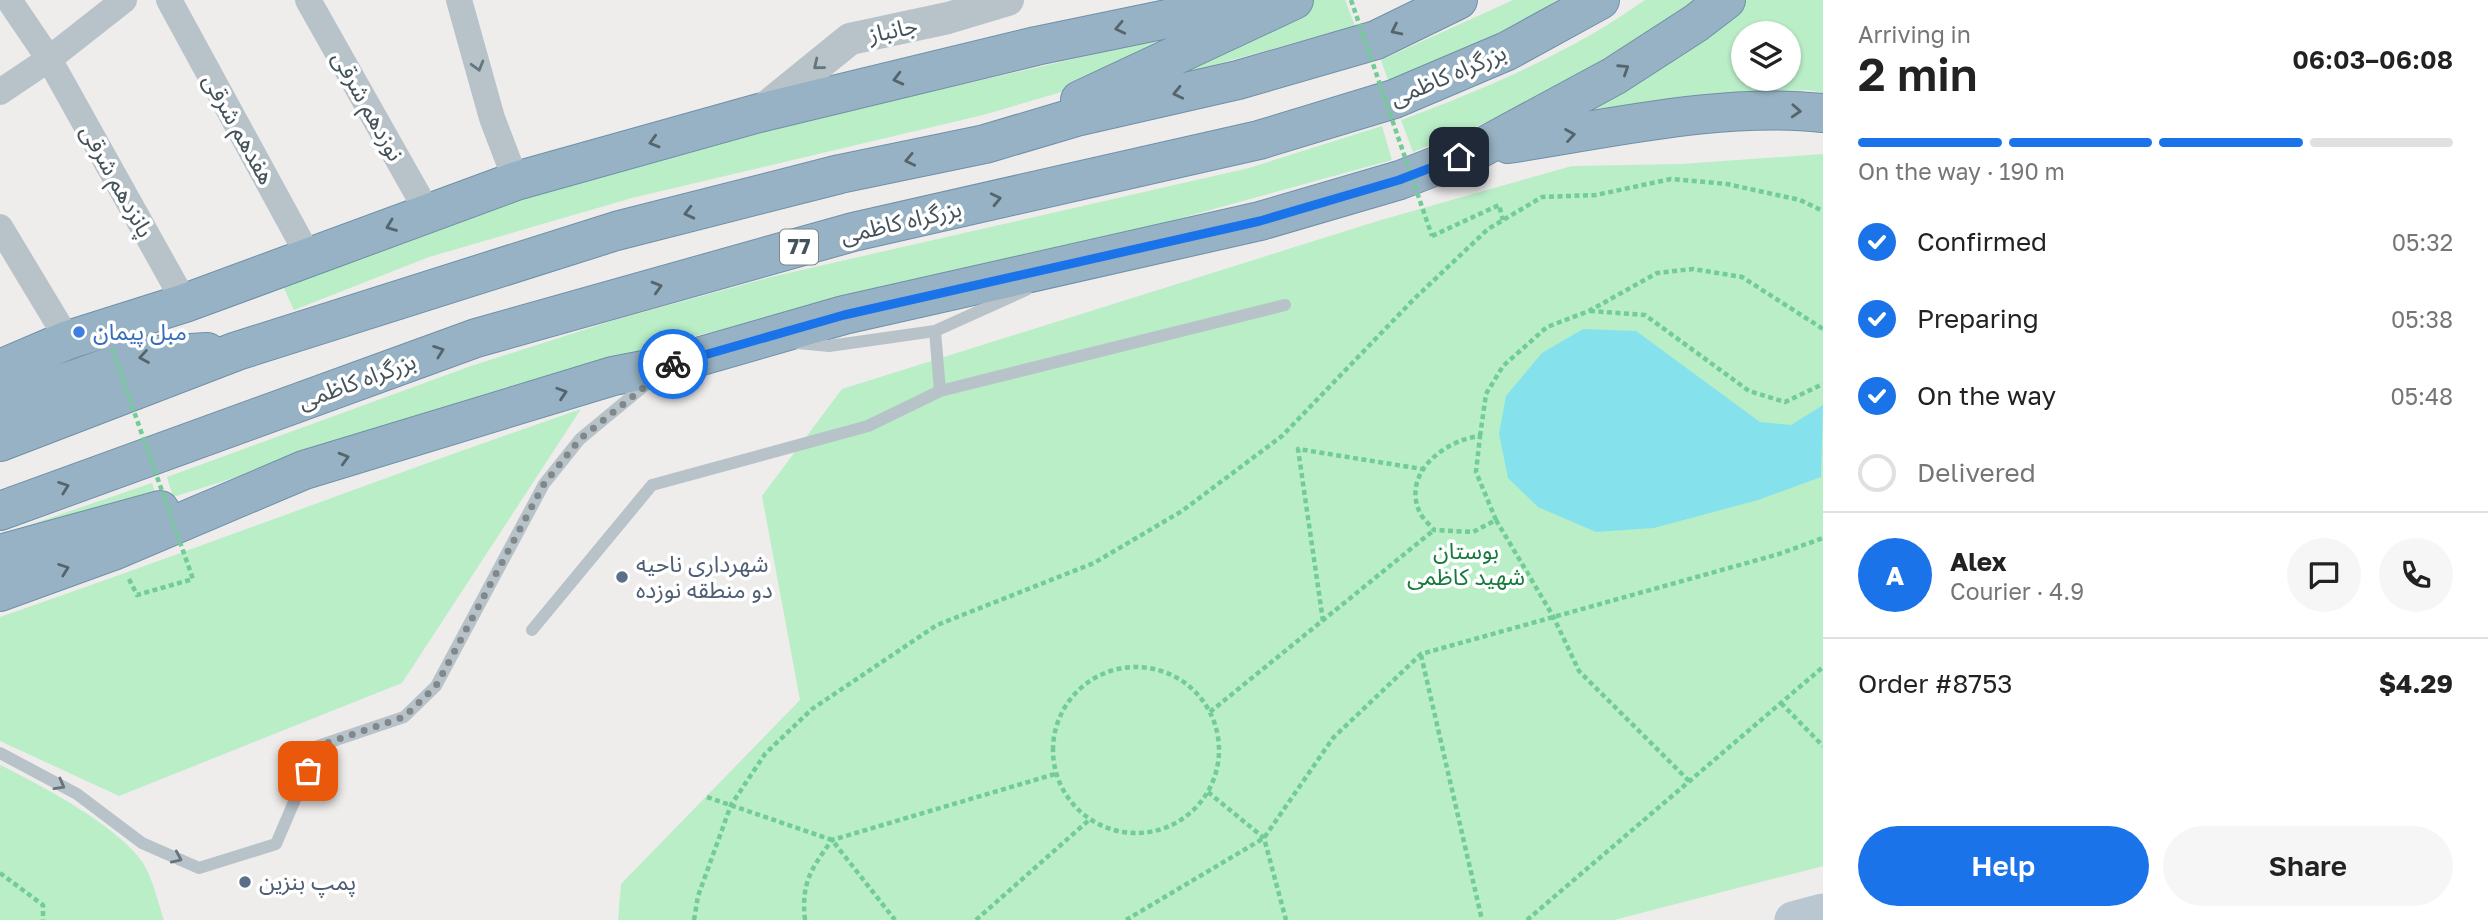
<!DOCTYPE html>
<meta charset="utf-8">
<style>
:root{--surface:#fff;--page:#f6f6f6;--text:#222;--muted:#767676;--line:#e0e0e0;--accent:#1a73e8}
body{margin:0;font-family:"Golos Text","Noto Sans Arabic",sans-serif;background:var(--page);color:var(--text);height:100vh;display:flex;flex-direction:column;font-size:26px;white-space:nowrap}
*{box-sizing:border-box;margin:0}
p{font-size:23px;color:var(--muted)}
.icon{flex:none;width:38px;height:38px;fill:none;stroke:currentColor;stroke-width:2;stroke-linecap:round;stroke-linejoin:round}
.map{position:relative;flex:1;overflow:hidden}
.details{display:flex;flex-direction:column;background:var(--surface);width:665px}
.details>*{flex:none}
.tools{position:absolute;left:1731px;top:21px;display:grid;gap:14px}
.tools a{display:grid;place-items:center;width:70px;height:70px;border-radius:50%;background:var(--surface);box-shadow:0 2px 5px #0004;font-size:35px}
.pin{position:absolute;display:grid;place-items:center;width:60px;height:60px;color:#fff;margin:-30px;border-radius:14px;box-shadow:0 4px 10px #0006}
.courier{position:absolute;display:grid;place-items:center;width:70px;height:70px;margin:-35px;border:5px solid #1a73e8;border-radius:50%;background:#fff;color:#222;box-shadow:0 2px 9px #0007}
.head em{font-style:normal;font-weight:600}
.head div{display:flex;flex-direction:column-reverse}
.head{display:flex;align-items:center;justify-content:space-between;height:119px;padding:0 35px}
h1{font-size:46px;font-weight:600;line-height:52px}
.bar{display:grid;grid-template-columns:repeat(4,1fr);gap:10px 7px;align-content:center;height:84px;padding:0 35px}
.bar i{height:9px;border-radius:5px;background:var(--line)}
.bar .current{background:var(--accent)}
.bar p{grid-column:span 4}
.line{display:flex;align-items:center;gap:18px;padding:0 35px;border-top:2px solid var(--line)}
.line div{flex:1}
.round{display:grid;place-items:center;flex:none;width:74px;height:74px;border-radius:37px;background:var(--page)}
ol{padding:0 35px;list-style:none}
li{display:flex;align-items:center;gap:21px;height:77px}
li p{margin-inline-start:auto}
li .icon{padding:7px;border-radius:50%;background:var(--accent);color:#fff;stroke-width:4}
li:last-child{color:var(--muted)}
li i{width:38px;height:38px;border:4px solid var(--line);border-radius:50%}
.cta{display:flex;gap:14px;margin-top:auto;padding:14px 35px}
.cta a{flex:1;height:80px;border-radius:42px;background:var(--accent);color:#fff;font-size:28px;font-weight:600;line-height:80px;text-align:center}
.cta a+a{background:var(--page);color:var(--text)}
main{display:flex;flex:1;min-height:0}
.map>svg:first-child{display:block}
</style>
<main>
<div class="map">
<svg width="1823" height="920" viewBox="0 0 1823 920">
<rect width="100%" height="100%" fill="#efecec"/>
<path fill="#b9eec7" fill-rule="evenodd" d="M1311 0H1345L1355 26 1149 83Z
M1513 0H1558L1495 36 1389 83 1381 60Z
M1645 0H1703L1626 52 1499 117 1413 152 1401 120C1485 89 1572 52 1645 0Z
M1747 0H1823V93L1807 90 1689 96 1546 122 1734 12ZM1743 33H1788V79H1743Z
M1188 28 1136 61 1058 93 983 115 632 198 429 257 294 310 282 284 490 208 795 123 1143 43Z
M1382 126 1392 160 1123 234 665 343 173 497 167 477 471 366 618 319 771 277 1249 168Z
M1823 154V866L1614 920H618L621 884 800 700 762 496 842 389 1381 220 1572 166 1681 164Z
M581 409 402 683 119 796 0 741V617C195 550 386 476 581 409Z
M152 483 158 500 0 535Z
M0 765C39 784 120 827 143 863 153 879 158 903 164 920H0Z"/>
<path fill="#85e2ec" d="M1583 329 1636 331 1760 422 1791 425 1823 405 1821 477 1758 500 1654 528 1596 532 1538 507 1508 478 1499 434 1506 396 1542 353Z"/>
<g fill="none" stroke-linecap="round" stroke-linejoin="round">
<g stroke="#6e90a8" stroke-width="40">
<path id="trunk" d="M1080 100 1294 0
M1508 144C1608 129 1722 102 1823 113
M0 369 68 340 185 303 516 181 759 113 1036 46 1259 0
M0 406 140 356 207 352
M0 442 237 351 616 231 840 174 985 144 1076 117 1238 80 1376 40 1458 0
M0 511 476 338 853 232 1259 140 1394 99 1507 51 1600 0
M0 554 160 510
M0 592 113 551 304 470 613 376 670 365 844 315 1260 221 1400 180 1479 149 1614 76 1696 23 1726 0"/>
</g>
<path stroke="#71cc95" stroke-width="4.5" stroke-dasharray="5 3.5" stroke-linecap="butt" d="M1432 236 1499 205 1503 220
M1590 311 1645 315 1749 391 1785 402 1823 384
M1480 436 1486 394 1503 366 1547 327 1589 311 1657 273 1693 269 1742 277 1823 329
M1496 520 1476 472 1480 436C1445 440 1401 473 1420 513 1423 519 1430 525 1434 530L1473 532 1496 520 1553 616 1579 671 1689 781
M129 579 137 595 193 579
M1323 621 1298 449 1422 469
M1421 655 1482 920
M1053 750a83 83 0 1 1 166 0a83 83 0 1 1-166 0Z
M1781 703 1823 746
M1210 712 1434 530
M1208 792 1264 838 1286 920
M707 797 832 840 895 920
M0 873 43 905V920
M694 920 698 896 731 805 765 754 812 709 937 625 1094 563 1182 511 1282 436 1414 299 1488 229 1542 197 1596 195 1671 179 1727 184 1800 200 1823 211
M805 920C801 883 811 869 832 840L1055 774
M976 920 1089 820
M1126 920 1264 838 1333 738 1421 654 1779 554 1823 538
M1527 920 1823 667"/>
<path stroke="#b7c3c9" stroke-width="12" d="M798 343 829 346 935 331 1026 290
M940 391 1285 305
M532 630 652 485 868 426 940 391 935 331
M0 753 77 794 142 843 199 868 276 844 318 746 404 717 436 686 544 484 580 439 649 382"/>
<path stroke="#b7c3c9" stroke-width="26" d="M9 0 49 59 185 303
M169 0 309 257
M308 0 427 211
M459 0 492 118 516 181
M0 92 49 59 124 0
M0 227 68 340"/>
<path stroke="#b7c3c9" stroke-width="32" d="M760 112 850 39 948 18 1008 0"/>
<path stroke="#b9c7d1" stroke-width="37" d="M1793 920 1823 912"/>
<use href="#trunk" stroke="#97b2c4" stroke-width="38"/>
<path stroke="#71cc95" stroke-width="4.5" stroke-dasharray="5 3.5" stroke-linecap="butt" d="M1351 0 1432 236
M112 349 193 579"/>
</g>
<defs><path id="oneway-chevron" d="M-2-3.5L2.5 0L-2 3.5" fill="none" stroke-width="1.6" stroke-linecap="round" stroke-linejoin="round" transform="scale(1.75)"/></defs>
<g stroke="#55656e">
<use href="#oneway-chevron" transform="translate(1120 28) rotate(168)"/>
<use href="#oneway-chevron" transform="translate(1396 30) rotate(154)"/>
<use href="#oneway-chevron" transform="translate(1624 69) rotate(-33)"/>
<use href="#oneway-chevron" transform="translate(898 79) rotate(166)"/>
<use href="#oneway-chevron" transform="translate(1178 93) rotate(167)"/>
<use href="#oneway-chevron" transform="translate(1796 111) rotate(3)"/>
<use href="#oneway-chevron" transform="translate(1570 135) rotate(-9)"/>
<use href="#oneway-chevron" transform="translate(654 142) rotate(164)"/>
<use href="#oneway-chevron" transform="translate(910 160) rotate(168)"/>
<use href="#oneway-chevron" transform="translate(996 199) rotate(-13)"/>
<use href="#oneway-chevron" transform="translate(689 213) rotate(166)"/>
<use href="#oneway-chevron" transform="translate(391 226) rotate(159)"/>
<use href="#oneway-chevron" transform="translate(657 287) rotate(-16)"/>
<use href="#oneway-chevron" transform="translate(439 351) rotate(-20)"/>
<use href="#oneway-chevron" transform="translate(144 357) rotate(171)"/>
<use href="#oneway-chevron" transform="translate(562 393) rotate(-18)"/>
<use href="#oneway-chevron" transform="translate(344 458) rotate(-16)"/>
<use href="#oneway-chevron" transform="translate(64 487) rotate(-20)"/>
<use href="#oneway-chevron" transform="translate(64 569) rotate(-20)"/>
</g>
<g stroke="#66747b">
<use href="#oneway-chevron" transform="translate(818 65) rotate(141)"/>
<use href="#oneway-chevron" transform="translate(478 66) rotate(74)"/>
<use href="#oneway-chevron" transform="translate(60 785) rotate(29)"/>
<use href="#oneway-chevron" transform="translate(177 858) rotate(24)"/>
</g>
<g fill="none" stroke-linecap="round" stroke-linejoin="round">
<path stroke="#80888c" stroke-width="7" stroke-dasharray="0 12.6" d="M308 771 318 746 404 717 436 686 544 484 580 439 673 364"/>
<path stroke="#1a73e8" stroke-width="9" d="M673 364 844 315 1260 221 1399 180 1459 157"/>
</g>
<circle fill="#3f7fe0" stroke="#fff" stroke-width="2.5" cx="79" cy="332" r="7"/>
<g fill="#5c6f8a" stroke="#fff" stroke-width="2.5">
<circle cx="622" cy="577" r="7"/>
<circle cx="245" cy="882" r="7"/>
</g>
<g text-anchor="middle" stroke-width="7" stroke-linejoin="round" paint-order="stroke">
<rect fill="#fff" stroke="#7c868b" stroke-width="2" x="780" y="229.5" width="38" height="35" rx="5"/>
<g font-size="21" font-weight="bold" fill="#445259">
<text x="799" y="254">77</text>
</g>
<g font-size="23" fill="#445259" stroke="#fff">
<text transform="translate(893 30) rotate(-12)" y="8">جانباز</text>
<text transform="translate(1448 75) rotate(-23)" y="8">بزرگراه کاظمی</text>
<text transform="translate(368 106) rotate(61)" y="8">نوزدهم شرقی</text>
<text transform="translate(239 129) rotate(61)" y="8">هفدهم شرقی</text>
<text transform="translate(117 181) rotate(61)" y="8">پانزدهم شرقی</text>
<text transform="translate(901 222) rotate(-13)" y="8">بزرگراه کاظمی</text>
<text transform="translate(357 381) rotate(-20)" y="8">بزرگراه کاظمی</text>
</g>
<g font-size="23" fill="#366cbe" stroke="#fff" text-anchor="start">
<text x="93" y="340">مبل پیمان</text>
</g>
<g font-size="23" fill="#167a3d" stroke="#fff">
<text x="1466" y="559">بوستان<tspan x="1466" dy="26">شهید کاظمی</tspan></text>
</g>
<g font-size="23" fill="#4e5e75" stroke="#fff" text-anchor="start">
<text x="636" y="572">شهرداری ناحیه<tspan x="636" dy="26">دو منطقه نوزده</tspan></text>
<text x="259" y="890">پمپ بنزین</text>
</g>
</g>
</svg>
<div class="tools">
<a><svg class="icon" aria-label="layers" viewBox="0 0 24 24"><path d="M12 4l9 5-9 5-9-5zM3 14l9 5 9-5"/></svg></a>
</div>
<div class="pin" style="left:308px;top:771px;background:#ea580c"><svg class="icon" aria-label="bag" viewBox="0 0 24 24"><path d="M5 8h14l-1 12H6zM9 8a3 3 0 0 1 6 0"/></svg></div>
<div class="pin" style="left:1459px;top:157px;background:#1f2937"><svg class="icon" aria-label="home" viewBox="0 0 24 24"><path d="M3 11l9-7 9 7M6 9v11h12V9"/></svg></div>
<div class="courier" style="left:673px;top:364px"><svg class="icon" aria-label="bike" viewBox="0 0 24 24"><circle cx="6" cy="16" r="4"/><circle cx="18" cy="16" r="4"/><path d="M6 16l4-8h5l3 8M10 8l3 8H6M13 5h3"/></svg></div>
</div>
<section class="details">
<div class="head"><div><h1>2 min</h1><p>Arriving in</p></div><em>06:03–06:08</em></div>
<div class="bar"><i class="current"></i><i class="current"></i><i class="current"></i><i></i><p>On the way · 190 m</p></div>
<ol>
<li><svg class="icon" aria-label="check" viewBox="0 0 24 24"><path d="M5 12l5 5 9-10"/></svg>Confirmed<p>05:32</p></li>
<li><svg class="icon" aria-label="check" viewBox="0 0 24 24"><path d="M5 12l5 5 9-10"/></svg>Preparing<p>05:38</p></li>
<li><svg class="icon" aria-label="check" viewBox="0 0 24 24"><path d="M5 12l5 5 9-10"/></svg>On the way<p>05:48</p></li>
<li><i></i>Delivered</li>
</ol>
<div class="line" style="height:126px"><b class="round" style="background:var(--accent);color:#fff">A</b><div><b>Alex</b><p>Courier · 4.9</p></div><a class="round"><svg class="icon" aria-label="chat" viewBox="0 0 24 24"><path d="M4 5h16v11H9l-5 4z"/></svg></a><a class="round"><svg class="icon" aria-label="phone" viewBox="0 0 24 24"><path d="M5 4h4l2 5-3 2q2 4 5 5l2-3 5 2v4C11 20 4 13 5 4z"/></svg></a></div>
<div class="line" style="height:91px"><div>Order #8753</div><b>$4.29</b></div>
<div class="cta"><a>Help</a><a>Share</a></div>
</section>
</main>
